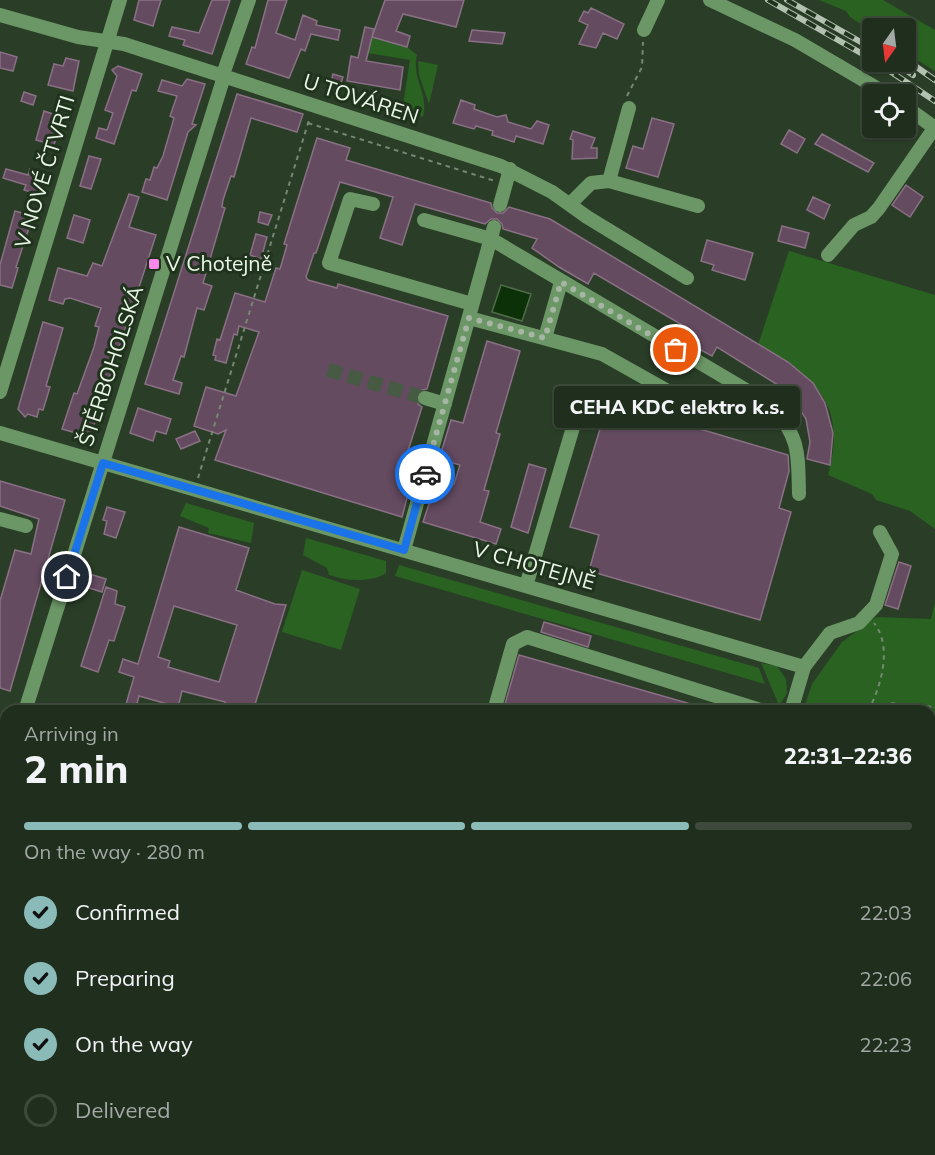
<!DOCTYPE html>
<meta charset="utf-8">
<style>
:root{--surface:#202e1d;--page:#2d3a2a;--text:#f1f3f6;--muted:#a2a8a4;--line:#3d4a3b;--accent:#8bbbb9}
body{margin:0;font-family:Mulish,sans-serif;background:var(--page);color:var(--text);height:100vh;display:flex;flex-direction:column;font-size:22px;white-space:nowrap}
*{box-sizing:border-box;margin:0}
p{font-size:20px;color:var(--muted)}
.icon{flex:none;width:33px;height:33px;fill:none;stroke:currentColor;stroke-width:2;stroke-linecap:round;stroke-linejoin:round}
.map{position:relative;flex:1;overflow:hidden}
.side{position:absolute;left:0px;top:705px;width:936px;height:450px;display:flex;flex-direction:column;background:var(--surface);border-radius:18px 18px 0 0;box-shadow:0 2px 4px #0004,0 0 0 2px var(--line)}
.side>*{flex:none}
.needle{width:39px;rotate:194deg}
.tools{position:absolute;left:862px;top:18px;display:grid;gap:12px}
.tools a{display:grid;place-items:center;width:54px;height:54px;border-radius:6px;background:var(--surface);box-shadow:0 2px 4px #0004,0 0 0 2px var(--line);font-size:30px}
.pin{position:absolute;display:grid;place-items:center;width:51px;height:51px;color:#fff;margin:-26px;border:3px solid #fff;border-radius:50%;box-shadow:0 2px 6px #0007}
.courier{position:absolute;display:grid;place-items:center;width:60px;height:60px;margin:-30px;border:4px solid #1a73e8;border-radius:50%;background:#fff;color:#222;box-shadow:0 2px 8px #0007}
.bubble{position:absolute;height:42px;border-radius:6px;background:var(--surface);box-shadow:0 2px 4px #0004,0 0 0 2px var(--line);font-size:20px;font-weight:800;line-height:42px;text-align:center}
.summary em{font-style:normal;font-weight:800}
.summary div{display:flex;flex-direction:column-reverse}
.summary{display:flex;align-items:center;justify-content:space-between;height:102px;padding:0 24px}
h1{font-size:39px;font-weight:800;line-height:45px}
.bar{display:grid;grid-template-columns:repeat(4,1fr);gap:9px 6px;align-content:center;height:72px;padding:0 24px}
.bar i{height:8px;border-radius:4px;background:var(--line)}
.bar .on{background:var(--accent)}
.bar p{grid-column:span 4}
ol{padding:0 24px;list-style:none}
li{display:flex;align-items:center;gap:18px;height:66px}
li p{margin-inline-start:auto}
li .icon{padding:6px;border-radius:50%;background:var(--accent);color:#111;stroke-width:4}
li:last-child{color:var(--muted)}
li i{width:33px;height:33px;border:3px solid var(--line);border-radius:50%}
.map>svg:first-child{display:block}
</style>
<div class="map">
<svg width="935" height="1155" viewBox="0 0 935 1155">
<rect width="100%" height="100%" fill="#2a3e27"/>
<path fill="#296221" d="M819 0H883L935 30V71L906 53V28H873V32L850 17 846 11Z
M372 35 407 47 417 55C411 79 429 92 423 117L402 111 410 60 368 53Z
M418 61 438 65 429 104 419 75Z
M789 251 935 295V529L910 511 876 500 872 494 828 475C848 402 814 378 758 345Z
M186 503 254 523 251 543 208 533 209 528 180 516Z
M306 538 386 561V573C371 583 346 581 329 575L327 568 303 555Z
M399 565 759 668 765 684 395 576Z
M302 570 360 589 341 650 282 632Z
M935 602V1155H648L651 1149H930V711H803L812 684 842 642 876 617 931 619Z
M761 663 777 666 786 679 787 693 781 703H778Z
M6 816V882L0 879V821Z
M0 1127 6 1129V1149H160L159 1155H0Z
M289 1149H442L440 1155H288Z"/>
<path fill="#0c3007" stroke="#4f6b4a" stroke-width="1.5" d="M501 285 531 294 522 321 492 312Z"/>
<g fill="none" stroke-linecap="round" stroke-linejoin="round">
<path stroke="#4f6b4a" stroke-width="4" d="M0 1151 12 1154"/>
</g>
<path fill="#644b60" stroke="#8a7085" stroke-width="1.5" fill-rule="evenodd" d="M139 0H161L153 26 134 20Z
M212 0H230L212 54 183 45 185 40 169 36 172 27 199 33Z
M268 0H287L276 33 295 40 303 15 317 21 316 25 340 30 338 40 311 34 305 51 301 49 289 78 246 64 252 47 255 48Z
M385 0H464L456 27 403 14 396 31 410 36 407 47 372 37Z
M591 8 624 24 617 39 603 33 596 48 579 44 588 25 579 21 584 11 588 13Z
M365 27 374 29 366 61 403 67 400 90 347 81 351 56 358 58Z
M472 30 505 33 502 44 469 41Z
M0 52 17 57 13 71 0 68Z
M66 58 79 61 73 91 48 85 54 64 63 66Z
M118 66 142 74 136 91 132 90 114 144 96 138 99 128 107 130 113 113 105 110 117 76 112 70Z
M333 74 343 77 338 92 329 90Z
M187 79 205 84 192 124 196 125 188 132 167 200 142 192 146 179 150 180 154 167 157 168 163 156 174 118 170 116 177 96 158 91 162 80 182 86Z
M24 92 36 96 33 105 21 101Z
M237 94 303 114 297 132 251 118 234 177 231 176 223 200 222 207 225 208 203 283 212 286 204 310 197 308 184 357 181 356 173 380 182 383 179 394 145 384Z
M461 100 475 105 474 109 497 117 506 115 508 122 531 129 537 121 549 125 543 144 516 136 514 142 492 135 493 131 476 126 474 129 453 123Z
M44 111 62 117 54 145 36 140Z
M652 118 674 124 658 177 626 168 633 146 643 149Z
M789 130 805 139 797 153 781 144Z
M573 131 595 138 591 148H597V158L572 159 573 140 570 139Z
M822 134 874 163 868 172 815 144Z
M317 138 350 148 346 160 491 203 492 208 497 213H503L509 207 550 219 788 362 813 383 825 403 833 433 830 465 807 459 810 442 806 419 789 392 717 347 712 356 682 340 689 329 594 273 588 284 559 267 532 248 537 239 503 229 502 224 497 219H491L485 224 415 204 402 245 380 238 393 197 340 182 316 253H314L306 277 308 280 337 288 338 284 448 316 427 389 419 391 416 396 418 404 422 407 399 479 411 483 402 517 215 460 226 430 218 434 194 426 206 387 236 396 259 332 239 326 237 335 234 334 226 363 215 360 216 356 213 355 217 339 220 340 235 293 265 302 276 268 280 269 287 245 284 244Z
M89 156 101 159 91 189 80 186Z
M6 169 28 175 30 169 45 173 39 194 24 190 26 185 3 178Z
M906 185 923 197 910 217 892 205Z
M129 194 139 197 129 227 156 235 90 437 62 429 74 393 77 394 94 347 99 327 95 326 101 308 70 298 65 299 63 304 49 300 58 268 87 276 93 263 102 266Z
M813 197 830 205 824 219 807 210Z
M15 211 33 216 16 267 18 268 12 288 0 285V265Z
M260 212 272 215 268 225 258 222Z
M74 215 90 220 83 243 67 238Z
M782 226 809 233 805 248 778 241Z
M256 234 267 237 261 259 250 255Z
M707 240 753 253 745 280 712 270 714 265 701 261Z
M43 322 63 328 46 386 50 387 43 410 39 409 37 417 28 414 25 417 18 409Z
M487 341 520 351 496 433 500 434 484 490 489 491 480 522 501 529 496 544 423 522 437 480 454 484 460 465 439 459 451 420 463 423Z
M626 402 634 411 639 406 648 415 652 410 661 418 666 414 674 422 679 417 687 426 692 421 700 429 788 455 789 471 779 508 791 512 760 620 589 571 599 535 570 527 608 403 621 407Z
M138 408 171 419 166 434 156 431 153 441 130 433Z
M195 431 200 441 181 449 176 439Z
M529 464 546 469 528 533 511 527Z
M0 481 65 500 10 691 0 688V601L15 550 31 554 39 519 0 506Z
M107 507 125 512 116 538 104 534 107 521 103 520Z
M179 527 249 548 236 590 275 604 286 605 253 711H222L225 702 182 691 178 707 139 696 135 711H124L134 677 119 672 123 659 138 664ZM174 606 237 625 219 682 168 667 170 661 158 657Z
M899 562 911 566 898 609 885 605Z
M80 571 106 579 102 592 76 584Z
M106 587 117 591 115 604 125 607 114 641 109 640 98 672 81 666Z
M544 622 591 636 588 647 541 632Z
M519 655 705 708V711H503Z"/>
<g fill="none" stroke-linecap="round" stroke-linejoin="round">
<path stroke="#475a44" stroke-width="14" stroke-dasharray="14 7" stroke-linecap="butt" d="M328 370 425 398"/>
<path stroke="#768774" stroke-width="2" stroke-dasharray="4.5 4.5" stroke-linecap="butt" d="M627 96 642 67 643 42
M308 123 495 181
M198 478 310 117
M868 711C881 687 893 647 874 623
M875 711 889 703 935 707
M930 799 935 801
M930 857 935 859
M930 917 935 903
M930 967H935
M690 1155 692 1149
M895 1155 896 1149"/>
<path stroke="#6b9665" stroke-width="14" d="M710 0 795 40 887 94
M0 15 78 37 124 44 501 166 552 192 587 217 687 278
M644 30 658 0
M906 107 935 128
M629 108 609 181 698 206
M373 204 350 199 329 263 472 304
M570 204 591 183 609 181
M500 205 510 169
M424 220 491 239 773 406C800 440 798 452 799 494
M828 255 854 225 871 217 879 208 935 127
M469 318 602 354 700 409
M545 338 561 282
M0 392 120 0
M425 398 445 404
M0 433 804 667 791 711
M0 519 26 526
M404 550 494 227
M526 586 574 424
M804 667 830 633 859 623 876 605 892 554 880 532
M25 711 222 83V77L249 0
M494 711 513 644 527 637 764 711
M0 788 6 769
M0 802 6 804
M144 1149 164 1155
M502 1149 524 1155
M281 1155 283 1149
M452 1155 454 1149
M591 1155 593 1149"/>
<g stroke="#b3c1b0" stroke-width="6">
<path id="rail" d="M768 0 873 60
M787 0 873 49
M908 61 935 80
M876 62 935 101
M893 62 913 75"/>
</g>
<use href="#rail" stroke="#20331d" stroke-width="4" stroke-dasharray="11" stroke-linecap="butt"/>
</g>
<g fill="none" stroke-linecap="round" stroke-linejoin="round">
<path stroke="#a7b6a4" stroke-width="6" stroke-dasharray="0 10.8" d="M425 474 469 318 545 338 561 282 676 350"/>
<path stroke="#1a73e8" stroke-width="8" d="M67 577 103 463 404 550 425 474"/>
</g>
<rect fill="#f888e9" stroke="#20331d" stroke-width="2" x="148" y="258" width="12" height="12" rx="3"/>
<g text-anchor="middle" stroke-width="6" stroke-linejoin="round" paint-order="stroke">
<g font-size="21" fill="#eaf6e8" stroke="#20331d">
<text transform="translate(361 99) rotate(18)" y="7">U TOVÁREN</text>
<text transform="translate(45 172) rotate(-73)" y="7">V NOVÉ ČTVRTI</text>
<text transform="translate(111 366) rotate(-72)" y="7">ŠTĚRBOHOLSKÁ</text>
<text transform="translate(534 566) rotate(16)" y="7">V CHOTEJNĚ</text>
</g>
<g font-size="21" fill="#eaf6e8" stroke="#20331d" text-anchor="start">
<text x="166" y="271">V Chotejně</text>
</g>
</g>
</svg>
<div class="tools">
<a><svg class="needle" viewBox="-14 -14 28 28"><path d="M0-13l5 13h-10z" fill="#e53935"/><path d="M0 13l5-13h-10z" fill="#a2a8a4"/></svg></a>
<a><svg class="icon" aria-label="locate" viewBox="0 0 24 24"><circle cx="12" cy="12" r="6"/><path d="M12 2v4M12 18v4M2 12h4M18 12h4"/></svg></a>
</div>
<div class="pin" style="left:676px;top:350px;background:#ea580c"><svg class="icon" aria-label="bag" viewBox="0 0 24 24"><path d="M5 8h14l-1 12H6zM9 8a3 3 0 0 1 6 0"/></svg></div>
<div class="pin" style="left:67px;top:577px;background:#1f2937"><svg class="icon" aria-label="home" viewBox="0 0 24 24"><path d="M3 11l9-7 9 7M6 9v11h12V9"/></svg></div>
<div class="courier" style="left:425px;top:474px"><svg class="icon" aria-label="car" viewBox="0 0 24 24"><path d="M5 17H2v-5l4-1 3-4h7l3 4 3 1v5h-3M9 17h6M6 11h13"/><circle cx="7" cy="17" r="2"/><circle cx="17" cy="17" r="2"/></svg></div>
<div class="bubble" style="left:554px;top:386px;width:246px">CEHA KDC elektro k.s.</div>
<section class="side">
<div class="summary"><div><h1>2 min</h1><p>Arriving in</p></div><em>22:31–22:36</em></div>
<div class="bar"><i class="on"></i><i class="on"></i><i class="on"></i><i></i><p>On the way · 280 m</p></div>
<ol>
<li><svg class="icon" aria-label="check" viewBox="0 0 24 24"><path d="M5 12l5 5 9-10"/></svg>Confirmed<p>22:03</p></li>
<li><svg class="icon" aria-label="check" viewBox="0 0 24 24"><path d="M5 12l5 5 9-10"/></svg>Preparing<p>22:06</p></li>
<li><svg class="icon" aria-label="check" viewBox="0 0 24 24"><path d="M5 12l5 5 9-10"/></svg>On the way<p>22:23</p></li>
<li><i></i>Delivered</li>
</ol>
</section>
</div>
